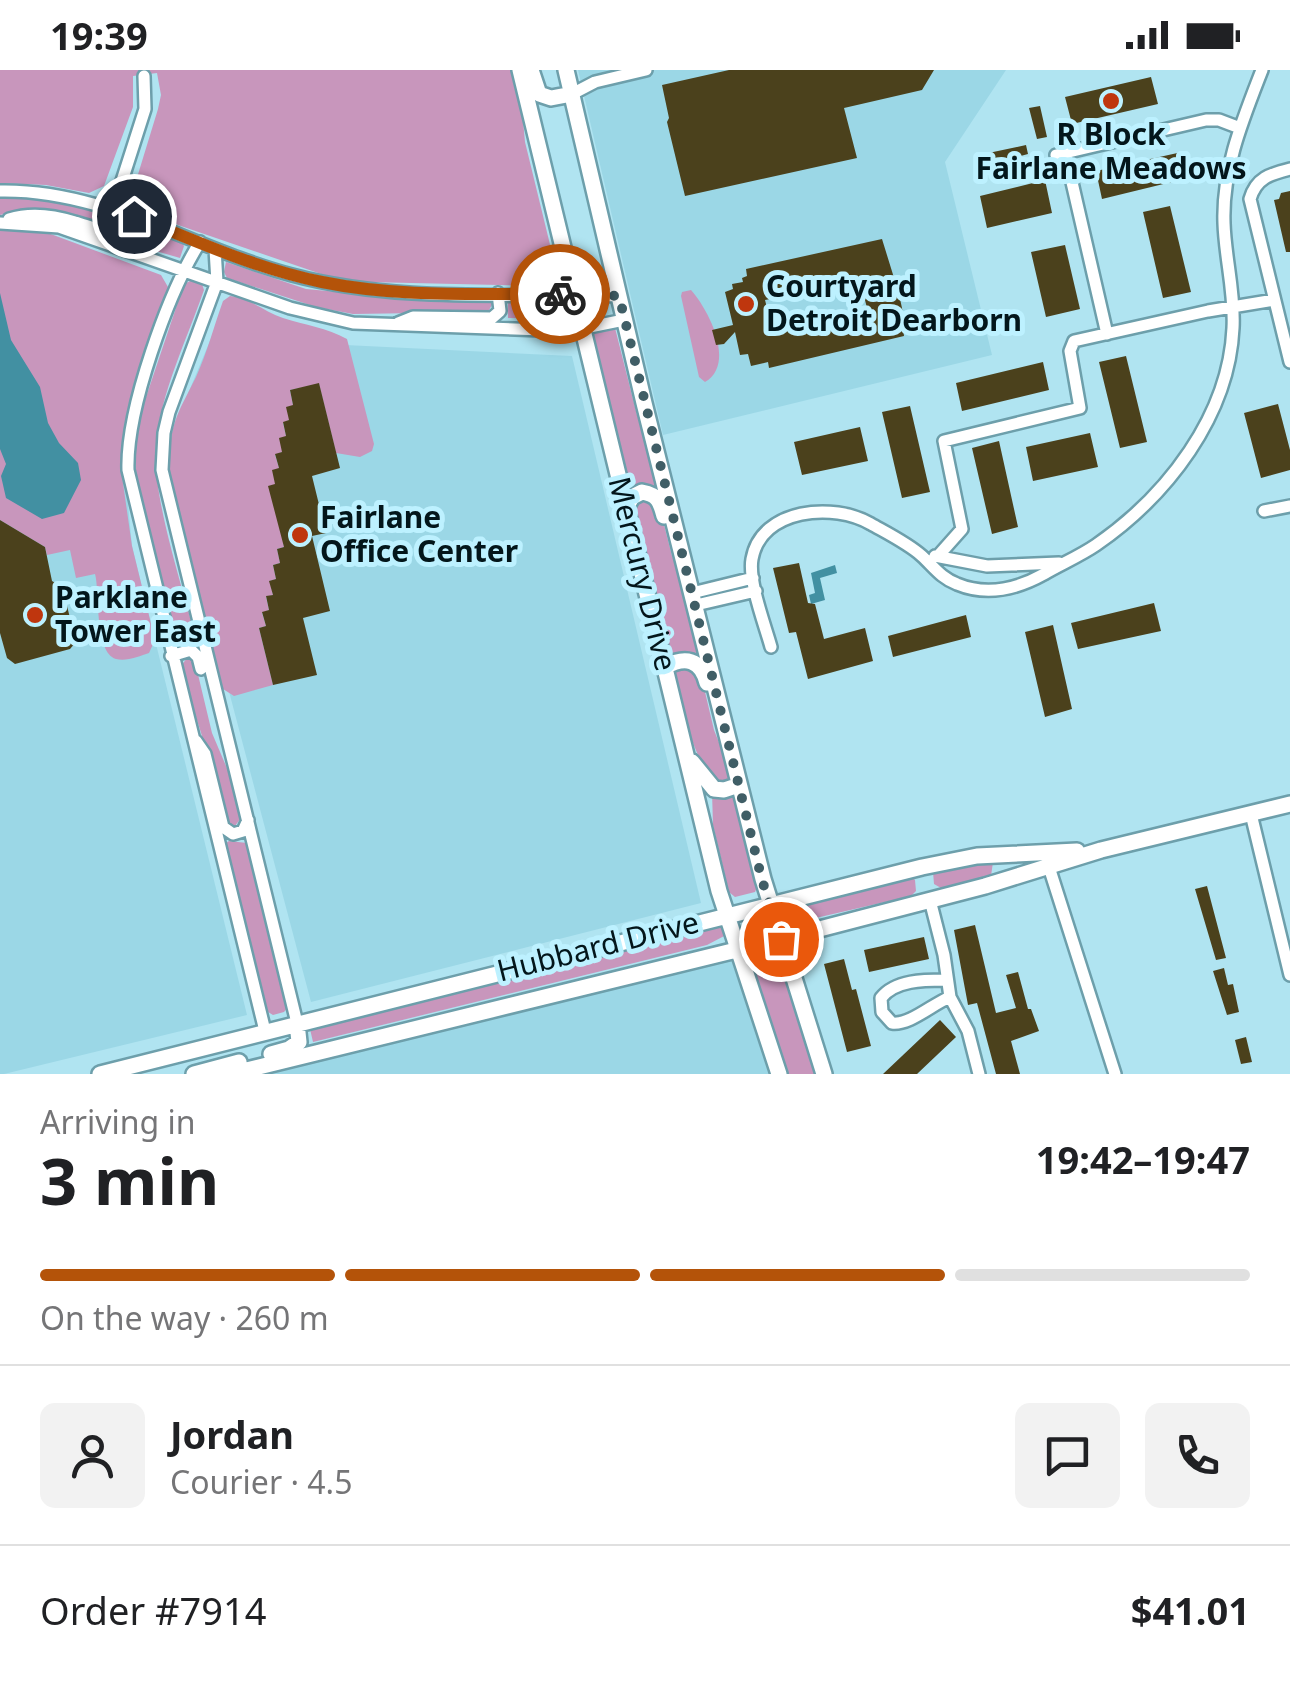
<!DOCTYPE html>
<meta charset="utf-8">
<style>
:root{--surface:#fff;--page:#f2f2f2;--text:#202124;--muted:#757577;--line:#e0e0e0;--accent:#b45309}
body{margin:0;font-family:"Noto Sans",sans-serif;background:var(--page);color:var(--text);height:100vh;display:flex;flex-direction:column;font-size:38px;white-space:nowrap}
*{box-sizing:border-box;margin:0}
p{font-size:32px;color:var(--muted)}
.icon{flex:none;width:55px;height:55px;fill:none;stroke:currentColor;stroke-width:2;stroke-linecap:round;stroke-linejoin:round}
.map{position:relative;height:1004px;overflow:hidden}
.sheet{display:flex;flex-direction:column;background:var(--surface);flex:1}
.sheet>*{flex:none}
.pin{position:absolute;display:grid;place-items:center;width:85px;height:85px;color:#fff;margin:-42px;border:5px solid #fff;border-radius:50%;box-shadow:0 2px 10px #0007}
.courier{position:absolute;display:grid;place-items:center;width:100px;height:100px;margin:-50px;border:8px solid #b45309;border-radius:50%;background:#fff;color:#222;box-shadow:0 2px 12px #0007}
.summary em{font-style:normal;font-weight:700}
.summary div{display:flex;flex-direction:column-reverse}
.summary{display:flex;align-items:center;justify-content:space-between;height:170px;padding:0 40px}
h1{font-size:65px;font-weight:700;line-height:75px}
.bar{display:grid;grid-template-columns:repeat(4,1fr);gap:15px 10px;align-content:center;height:120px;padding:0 40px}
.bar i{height:12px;border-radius:8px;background:var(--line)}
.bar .selected{background:var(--accent)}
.bar p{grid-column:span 4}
.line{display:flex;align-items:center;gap:25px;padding:0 40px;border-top:2px solid var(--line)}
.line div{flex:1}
.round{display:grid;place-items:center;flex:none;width:105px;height:105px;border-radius:15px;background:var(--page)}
.status{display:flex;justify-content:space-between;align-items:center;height:70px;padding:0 50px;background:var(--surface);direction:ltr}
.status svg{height:28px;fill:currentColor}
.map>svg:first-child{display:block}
</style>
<div class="status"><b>19:39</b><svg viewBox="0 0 49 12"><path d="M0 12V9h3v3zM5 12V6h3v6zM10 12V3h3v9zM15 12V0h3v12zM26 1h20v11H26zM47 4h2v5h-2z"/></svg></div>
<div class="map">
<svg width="1290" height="1004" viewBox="0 0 1290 1004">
<rect width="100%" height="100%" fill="#b0e4f1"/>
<path fill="#9bd7e6" d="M578 0H1006L945 92 992 285 663 365Z
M0 166 131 328 122 371 132 476 247 945 4 1004H0Z
M227 230 345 275 572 286 701 833 311 932 180 436 184 333Z
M731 888 769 1004H267Z"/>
<path fill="#c896bc" d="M0 0H514L521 28 525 72 555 195V207L540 216 368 212 327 206 178 155 137 133 132 124 158 39 161 25 157 3 133 6V37L104 116 89 123 46 115 0 113Z
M20 126 56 130 102 142 107 146V153L103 156 24 140 0 145V127Z
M123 150 181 170 184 176 180 188 118 170 117 164Z
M0 160 48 163 161 205 168 217 131 328 122 371 121 399 132 476 155 570 149 583C140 586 126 592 116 589 94 582 100 522 95 504L76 508 70 480 47 485 45 477 0 450Z
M226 192 306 219 359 224 490 229 493 233 488 242 353 244 316 237 227 208 224 202Z
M192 210 202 214 204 220C187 269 161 322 156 374 151 424 183 518 196 569L180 574 176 571 138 418 134 383 140 345 184 214Z
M691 220C709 240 736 294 705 312L699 307 681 226 682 222Z
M230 226C251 228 264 242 283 248 305 255 327 258 347 269L374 374 372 381 360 387 336 383 319 314 290 320 293 335 289 350 283 353 286 366 282 382 275 385 279 398 275 414 284 477 277 479 280 493 273 495 276 509 270 511 273 525 266 527 269 540 262 543 266 556 259 558 273 615 234 626 223 619 168 398C171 351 176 347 196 307 207 283 214 256 223 231Z
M508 230 567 231 574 249 508 248Z
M615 258 637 345 653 382 660 419 629 416 592 265 595 261Z
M645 426 660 439 672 486 686 517 701 587 670 584 634 437 635 432Z
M187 588 195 592 212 663 229 703 241 748 235 756 227 751C214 699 195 648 181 596Z
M685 592 701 605 714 660 732 705 728 711H715C690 684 684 639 675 604L676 599Z
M734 720 758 815 755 822 735 827 729 822 713 755 712 722Z
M229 771 247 773 288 937 284 942 273 945 268 942 226 773Z
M985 789 993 792 991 806 941 818 934 814 933 802Z
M911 806 915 810 916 821 911 826 807 850 786 852 783 848V841L801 832Z
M723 856 728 864 707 875 313 972 310 959 704 857Z
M774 881 780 884 818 1004H787L752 895 753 887Z"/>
<path fill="#4290a2" d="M0 223 11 270 40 317 48 353 59 373 78 393 81 410 64 443 42 449 6 428 1 406 6 394 0 379Z
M835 495 837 503 820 508 825 530 811 534 809 525 815 523 811 503Z"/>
<path fill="#4b411c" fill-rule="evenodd" d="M729 0H934L922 20 844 38 857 88 685 126 667 52 669 48 662 15Z
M1151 7 1158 34 1072 54 1065 27Z
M1040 36 1047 67 1037 69 1029 38Z
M1026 75 1028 84 982 96 979 85Z
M1182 82 1188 108 1102 129 1096 101Z
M1045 110 1052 143 987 158 980 126Z
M1290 121V182H1286L1274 130 1279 129 1281 123Z
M1170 136 1191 222 1163 228 1143 142Z
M882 169 899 224 906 257 903 258 904 266 769 298 768 292 751 296 748 284 740 285 735 262 724 274 716 275 712 260 733 255 725 222 733 219 732 214 743 212 742 208 747 206 746 199ZM860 210 867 238 773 262 765 230 809 222 810 226 816 224 818 230 833 226 831 220 837 219V215Z
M1065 175 1080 239 1046 247 1031 182Z
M1126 286 1147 372 1120 378 1099 292Z
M1043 292 1049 320 962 341 956 313Z
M319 313 340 398 312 406 326 463 312 466 330 541 303 548 317 605 273 615 259 558 266 556 262 542 269 540 266 526 273 525 269 511 276 509 273 495 280 493 277 479 284 477 268 416 275 414 272 400 279 398 275 384 282 382 279 368 286 366 283 352 289 350 286 337 293 335 290 320Z
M1278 334 1290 380V400L1261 408 1244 343Z
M910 336 930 422 902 428 882 342Z
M860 357 868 391 802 405 794 372Z
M1090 363 1098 397 1033 411 1026 377Z
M999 371 1018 457 992 464 972 378Z
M0 450 45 477 52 511 62 517 65 528 76 572 70 579 15 594 7 588 0 563Z
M799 493 808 533 815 534 824 569 865 558 873 591 808 609 796 562 789 563 773 498Z
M1154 533 1161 561 1078 579 1071 553Z
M966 545 971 567 893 587 888 566Z
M1053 555 1072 639 1045 647 1025 562Z
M1207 816 1226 888 1216 890 1195 819Z
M975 855 996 943 1016 938 1006 905 1018 902 1028 939H1031L1039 961 1011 971 1020 1004H996L977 933 968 935 954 860Z
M924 867 929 889 869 902 864 880Z
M844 889 852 920 856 919 871 976 847 982 824 894Z
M1224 898 1228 915 1233 914 1239 942 1227 945 1213 901Z
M940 950 956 967 917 1004H883Z
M1246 967 1252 992 1241 994 1235 970Z"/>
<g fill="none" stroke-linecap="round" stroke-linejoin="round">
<g stroke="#6d9fab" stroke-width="16">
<path id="street" d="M572 24 595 12 646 0
M1065 82 1107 264
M1056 85 1206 50H1219L1240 58
M1290 99C1270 104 1256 108 1250 129L1290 292
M0 121C105 119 193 179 292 205 397 233 511 223 619 226
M9 149C31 142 53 145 75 152 87 155 96 160 108 160L114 155 113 139 145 39 144 6
M0 153 59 157 290 238 353 253 570 261 624 250
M200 172C168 223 126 340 128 400L265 961
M215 179 217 212 169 342 164 363 162 400 297 953
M398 253 413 247 492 248 500 241 498 223
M1264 441 1290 436
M935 486 987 496 1059 493
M938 486 962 459 944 371 1080 338 1070 281 1074 271 1208 241 1274 230
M692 523 753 508
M696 535 756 521
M771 577C765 555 748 511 752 489 761 438 834 432 871 454 887 463 909 474 922 486 934 497 941 508 957 514 986 526 1017 519 1044 504 1061 494 1080 486 1096 475 1167 426 1229 346 1233 258 1235 222 1225 188 1224 153 1222 99 1243 49 1262 0
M171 586 191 580 198 587 201 599
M196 671 205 684 223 757 233 764 243 761 248 750
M1251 744 1290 905
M1049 797 1115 1004
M930 830 944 885 950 927 968 961 979 1004
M945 910C924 910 895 910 881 928L882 942 892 953C910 955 931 935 950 927"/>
</g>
<g stroke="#6d9fab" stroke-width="20">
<path id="secondary" d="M520 0 719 821 779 1004
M531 0 539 24 551 28 572 24
M566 0 644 333 763 809 824 1004
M626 438 632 427 642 422C658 425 660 431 664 446
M665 597C685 586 701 589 707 613
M692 692 714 719 724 720 739 715
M271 984 289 979 299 972 297 953
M100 1004 922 797 977 786 1077 781
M194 1004 239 992
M230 1004 781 869 985 816 1101 780 1290 734"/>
</g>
<use href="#street" stroke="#fff" stroke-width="11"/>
<use href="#secondary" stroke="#fff" stroke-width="15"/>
</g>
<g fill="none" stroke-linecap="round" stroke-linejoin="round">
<path stroke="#405e66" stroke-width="10" stroke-dasharray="0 18" d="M560 224 619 226 762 810 781 869"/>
<path stroke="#b45309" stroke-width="12" d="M134 146C196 171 257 199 322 212 400 228 482 223 560 224"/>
</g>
<g fill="#bf360e" stroke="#bdf1ff" stroke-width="4">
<circle cx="1111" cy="31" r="10"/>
<circle cx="746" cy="234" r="10"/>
<circle cx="300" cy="465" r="10"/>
<circle cx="35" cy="545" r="10"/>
</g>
<g text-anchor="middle" stroke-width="10" stroke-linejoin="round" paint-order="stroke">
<g font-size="30" font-weight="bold" fill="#03161b" stroke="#bdf1ff" text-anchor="start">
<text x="1111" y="75" text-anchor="middle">R Block<tspan x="1111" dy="34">Fairlane Meadows</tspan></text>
<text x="766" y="227">Courtyard<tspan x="766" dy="34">Detroit Dearborn</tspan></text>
<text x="320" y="458">Fairlane<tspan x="320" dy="34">Office Center</tspan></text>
<text x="55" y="538">Parklane<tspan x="55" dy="34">Tower East</tspan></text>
</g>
<g font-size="30" fill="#03161b" stroke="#bdf1ff">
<text transform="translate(642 504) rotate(76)" y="10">Mercury Drive</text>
<text transform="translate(598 877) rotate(-14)" y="10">Hubbard Drive</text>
</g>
</g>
</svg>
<div class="pin" style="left:781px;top:869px;background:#ea580c"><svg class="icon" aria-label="bag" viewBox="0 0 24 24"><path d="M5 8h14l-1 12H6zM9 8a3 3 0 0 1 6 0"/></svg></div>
<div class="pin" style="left:134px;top:146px;background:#1f2937"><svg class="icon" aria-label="home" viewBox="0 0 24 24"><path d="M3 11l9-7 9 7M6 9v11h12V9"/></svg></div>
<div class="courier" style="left:560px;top:224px"><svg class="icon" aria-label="bike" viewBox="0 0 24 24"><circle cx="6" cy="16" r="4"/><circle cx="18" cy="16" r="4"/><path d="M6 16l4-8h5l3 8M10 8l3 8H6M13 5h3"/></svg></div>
</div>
<section class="sheet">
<div class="summary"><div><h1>3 min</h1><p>Arriving in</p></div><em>19:42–19:47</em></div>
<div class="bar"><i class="selected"></i><i class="selected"></i><i class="selected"></i><i></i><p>On the way · 260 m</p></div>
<div class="line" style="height:180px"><a class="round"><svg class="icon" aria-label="person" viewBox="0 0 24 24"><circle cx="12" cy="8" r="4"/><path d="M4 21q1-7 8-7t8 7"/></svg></a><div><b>Jordan</b><p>Courier · 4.5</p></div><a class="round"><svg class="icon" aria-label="chat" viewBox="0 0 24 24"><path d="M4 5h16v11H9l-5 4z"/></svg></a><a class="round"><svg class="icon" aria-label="phone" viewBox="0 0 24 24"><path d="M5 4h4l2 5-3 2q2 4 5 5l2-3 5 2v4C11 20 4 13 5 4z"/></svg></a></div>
<div class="line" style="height:130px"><div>Order #7914</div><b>$41.01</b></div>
</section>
